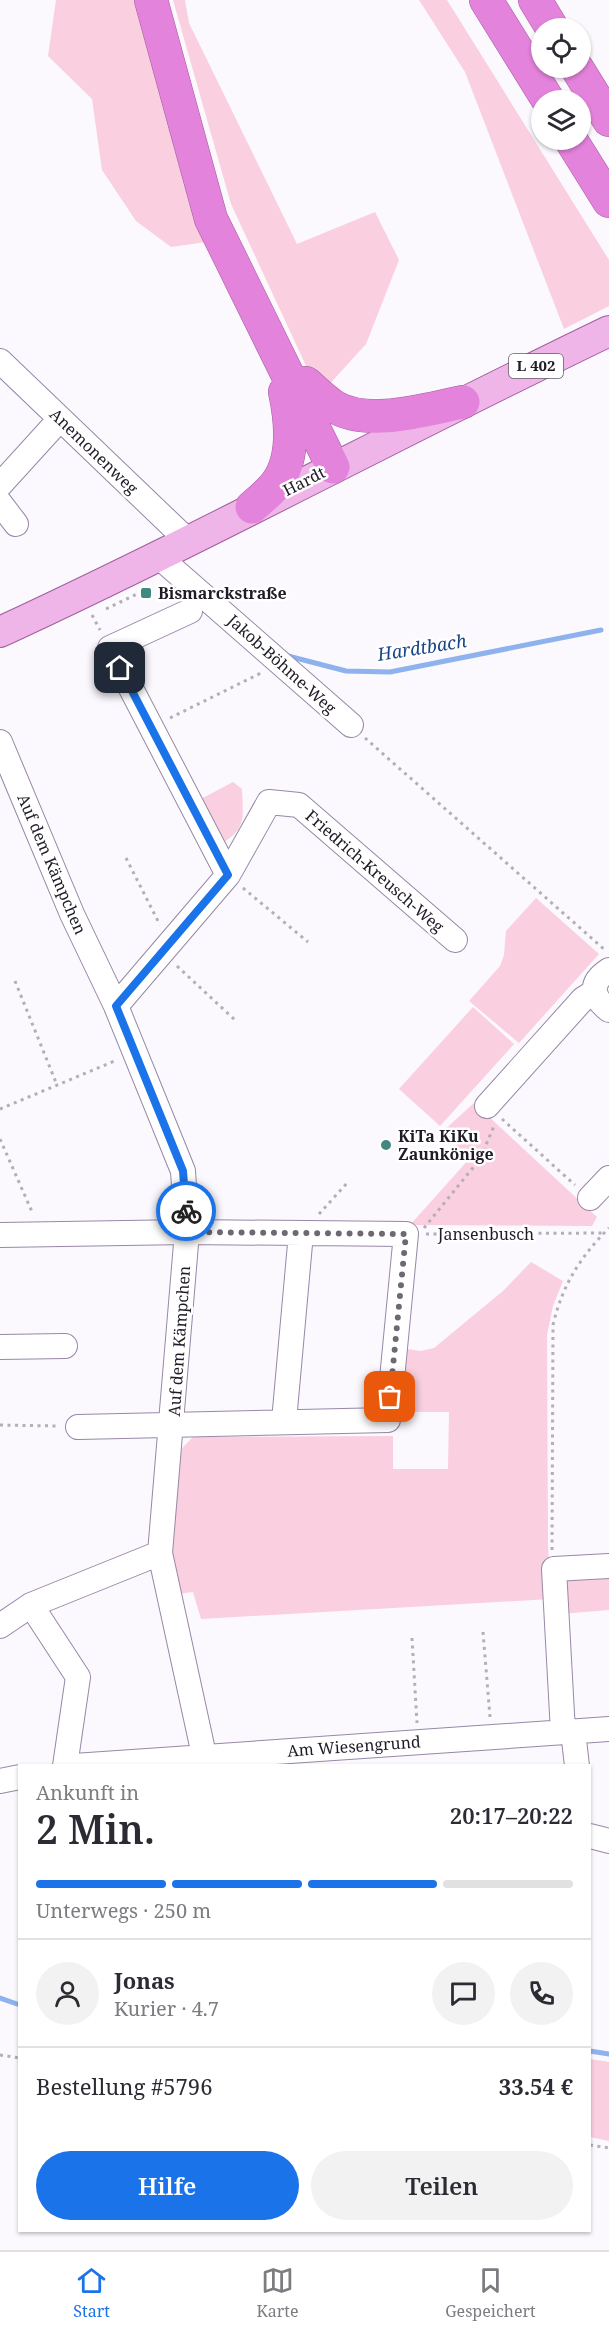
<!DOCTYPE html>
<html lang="de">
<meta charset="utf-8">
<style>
:root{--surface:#fff;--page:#f2f2f3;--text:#2b2b33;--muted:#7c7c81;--line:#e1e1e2;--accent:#1a73e8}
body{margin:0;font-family:"Noto Serif",serif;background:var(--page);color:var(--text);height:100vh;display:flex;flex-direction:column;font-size:22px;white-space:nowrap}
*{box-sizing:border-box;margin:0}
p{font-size:20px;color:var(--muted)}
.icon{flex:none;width:33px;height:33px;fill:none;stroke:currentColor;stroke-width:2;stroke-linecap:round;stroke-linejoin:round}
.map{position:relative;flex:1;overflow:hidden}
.details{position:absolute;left:18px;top:1764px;width:573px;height:468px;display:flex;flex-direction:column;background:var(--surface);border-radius:0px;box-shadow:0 2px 4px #0004}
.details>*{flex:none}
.tools{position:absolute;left:531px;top:18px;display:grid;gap:12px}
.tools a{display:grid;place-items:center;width:60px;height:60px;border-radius:50%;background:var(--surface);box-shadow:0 2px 4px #0004;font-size:30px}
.pin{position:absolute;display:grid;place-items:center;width:51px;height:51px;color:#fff;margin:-26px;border-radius:12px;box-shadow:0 3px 9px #0006}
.courier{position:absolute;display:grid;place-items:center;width:60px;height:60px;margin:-30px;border:4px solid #1a73e8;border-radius:50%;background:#fff;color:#222;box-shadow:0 2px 8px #0007}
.headline em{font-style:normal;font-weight:600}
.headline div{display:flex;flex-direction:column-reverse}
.headline{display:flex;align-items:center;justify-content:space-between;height:102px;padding:0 18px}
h1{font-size:39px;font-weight:600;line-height:45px}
.bar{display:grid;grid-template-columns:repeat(4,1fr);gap:9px 6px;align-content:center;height:72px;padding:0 18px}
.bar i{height:8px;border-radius:4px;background:var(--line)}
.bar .selected{background:var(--accent)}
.bar p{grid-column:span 4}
.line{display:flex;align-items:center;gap:15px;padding:0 18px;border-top:2px solid var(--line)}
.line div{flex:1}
.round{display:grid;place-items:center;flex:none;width:63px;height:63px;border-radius:32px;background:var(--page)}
.action{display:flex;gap:12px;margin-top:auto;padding:12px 18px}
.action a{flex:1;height:69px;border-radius:36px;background:var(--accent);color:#fff;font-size:24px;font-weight:600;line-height:69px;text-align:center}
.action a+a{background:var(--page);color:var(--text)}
.tabs{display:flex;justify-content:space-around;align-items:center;height:84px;border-top:2px solid var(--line);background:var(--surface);font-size:16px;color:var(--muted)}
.tabs a{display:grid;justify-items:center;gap:3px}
.tabs .selected{color:var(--accent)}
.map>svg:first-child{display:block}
</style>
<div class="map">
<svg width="609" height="2250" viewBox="0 0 609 2250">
<rect width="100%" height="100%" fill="#fbf8fe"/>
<path fill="#facfdf" d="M56 0H142L206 242 171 247 136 221 102 170 92 99 48 56Z
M173 0H185L189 23 297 244 375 212 399 260 366 344 325 389 308 370 231 204Z
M419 0H447L609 260V306L564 329 465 72Z
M233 782 242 789C243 819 247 829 219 845L197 801Z
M536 898 599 954 519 1043 469 1001 500 966 504 955 506 931Z
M473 1007 514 1044 440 1126 399 1089Z
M474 1103 597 1217 592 1226 410 1225 470 1158 442 1132Z
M531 1262 563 1281 553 1306 547 1335 548 1545 551 1599 201 1619 193 1592 177 1594 169 1556 178 1458 183 1447 193 1437 393 1436V1469H448L449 1412H394L401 1348 420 1351 434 1348 503 1291Z
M609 1570V1610L560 1614 558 1573Z
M590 2059 609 2062V2141L590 2137Z"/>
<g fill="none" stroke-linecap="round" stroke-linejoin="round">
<path stroke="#8db2ed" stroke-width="5" d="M288 656 346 671 390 672 601 630
M0 1998 20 2005
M590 2051 609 2054"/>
<g stroke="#9788a7" stroke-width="26">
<path id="minor" d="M0 361 188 541
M0 485 60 419
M0 503 16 524
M158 556 351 725
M190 611 110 648 228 875
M0 742 72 914 116 1006 183 1171 187 1232 160 1553 204 1755
M609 970C589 983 591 996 609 1010
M116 1006 228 875 269 802 299 805 455 940
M487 1106 583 999 594 992
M590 1198 609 1178
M0 1235 187 1232 406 1234 388 1420 78 1427
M0 1347 65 1346
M284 1421 301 1233
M31 1605 78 1677 65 1766
M0 1626 31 1605 160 1553
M573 1731 577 1766
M563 1732 554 1569 609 1566
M74 1766 609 1729
M0 1781 20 1777
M590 1836 609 1841"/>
</g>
<g stroke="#9f5f9c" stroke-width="32">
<path id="major" d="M0 632C205 537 405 429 609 331"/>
</g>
<g stroke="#9f5f9c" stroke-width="34">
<path id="highway" d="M151 0 211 219 333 467
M486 0 548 100
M535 0 552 28
M577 68 609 120
M571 140 609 201
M306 383C315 391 325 401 335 407 370 427 426 409 463 402
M252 507C260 500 269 493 276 484 295 459 291 420 285 392"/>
</g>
<path stroke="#b2afb6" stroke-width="3" stroke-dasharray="3 4.5" stroke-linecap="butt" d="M106 609 143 591
M92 615 100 630
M170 718 261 673
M365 738 605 950
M126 858 160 925
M243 888 308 942
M177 966 236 1021
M15 981 57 1085
M0 1109 117 1060
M502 1119 575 1185
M0 1139 33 1214
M319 1214 348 1182
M424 1228 480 1159 494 1126
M426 1234 604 1233
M0 1425 58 1426
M552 1550 553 1325C562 1286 580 1257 609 1228
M483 1632 490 1717
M412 1638 417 1723
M0 2055 20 2058
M590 2145 609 2148"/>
<use href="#minor" stroke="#fff" stroke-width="24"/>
<use href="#major" stroke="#efb5e9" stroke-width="30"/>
<use href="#highway" stroke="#e483db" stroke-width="33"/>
</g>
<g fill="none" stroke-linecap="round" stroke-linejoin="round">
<path stroke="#6d6872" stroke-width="6" stroke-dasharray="0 10.8" d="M186 1211 187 1232 406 1234 390 1397"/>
<path stroke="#1a73e8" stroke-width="8" d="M120 668 228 875 116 1006 183 1171 186 1211"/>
</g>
<g fill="#418881" stroke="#fff" stroke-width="2">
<rect x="140" y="587" width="12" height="12" rx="3"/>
<circle cx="386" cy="1145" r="6"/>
</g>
<g text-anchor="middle" stroke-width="5" stroke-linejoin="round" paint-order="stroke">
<rect fill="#fff" stroke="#635f67" stroke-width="1.5" x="509" y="354" width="54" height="24" rx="4.5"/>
<g font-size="15" font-weight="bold" fill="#201b26">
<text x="536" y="371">L 402</text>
</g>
<g font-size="16" fill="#201b26" stroke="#fff">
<text transform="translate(94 451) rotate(44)" y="6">Anemonenweg</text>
<text transform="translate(304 481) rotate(-27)" y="6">Hardt</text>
<text transform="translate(282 664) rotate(42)" y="6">Jakob-Böhme-Weg</text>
<text transform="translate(52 864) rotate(67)" y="6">Auf dem Kämpchen</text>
<text transform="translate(375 871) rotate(41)" y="6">Friedrich-Kreusch-Weg</text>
<text x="486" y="1240">Jansenbusch</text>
<text transform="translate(179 1341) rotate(-86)" y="6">Auf dem Kämpchen</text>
<text transform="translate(354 1746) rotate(-4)" y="6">Am Wiesengrund</text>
</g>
<g font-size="16" font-weight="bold" fill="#201b26" stroke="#fff" text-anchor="start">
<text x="158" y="599">Bismarckstraße</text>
<text x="398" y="1142">KiTa KiKu<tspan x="398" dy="18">Zaunkönige</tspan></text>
</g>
<g font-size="18" font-style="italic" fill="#184488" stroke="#fff">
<text transform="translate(422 648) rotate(-9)" y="6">Hardtbach</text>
</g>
</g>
</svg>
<div class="tools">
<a><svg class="icon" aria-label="locate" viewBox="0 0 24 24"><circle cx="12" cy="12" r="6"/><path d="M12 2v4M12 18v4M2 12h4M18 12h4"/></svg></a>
<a><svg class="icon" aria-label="layers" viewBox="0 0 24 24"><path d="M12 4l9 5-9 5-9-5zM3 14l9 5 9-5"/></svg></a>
</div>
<div class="pin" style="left:390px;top:1397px;background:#ea580c"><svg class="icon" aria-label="bag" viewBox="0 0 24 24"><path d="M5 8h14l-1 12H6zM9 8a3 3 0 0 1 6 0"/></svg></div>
<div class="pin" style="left:120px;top:668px;background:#1f2937"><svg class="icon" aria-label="home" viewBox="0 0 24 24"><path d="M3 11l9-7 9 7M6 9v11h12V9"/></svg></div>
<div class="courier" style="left:186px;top:1211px"><svg class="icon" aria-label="bike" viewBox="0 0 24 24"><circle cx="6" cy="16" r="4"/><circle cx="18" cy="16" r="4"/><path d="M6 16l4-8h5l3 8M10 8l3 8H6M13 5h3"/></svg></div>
<section class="details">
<div class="headline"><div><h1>2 Min.</h1><p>Ankunft in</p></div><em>20:17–20:22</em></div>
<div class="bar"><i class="selected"></i><i class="selected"></i><i class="selected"></i><i></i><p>Unterwegs · 250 m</p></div>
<div class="line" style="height:108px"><a class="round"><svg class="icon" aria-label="person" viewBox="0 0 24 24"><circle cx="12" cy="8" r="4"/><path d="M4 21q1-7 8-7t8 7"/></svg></a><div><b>Jonas</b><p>Kurier · 4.7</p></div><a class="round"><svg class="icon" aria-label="chat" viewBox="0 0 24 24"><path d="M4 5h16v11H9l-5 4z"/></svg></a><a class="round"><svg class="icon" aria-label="phone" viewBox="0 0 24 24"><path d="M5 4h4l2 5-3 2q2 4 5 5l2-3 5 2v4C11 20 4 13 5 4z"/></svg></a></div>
<div class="line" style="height:78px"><div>Bestellung #5796</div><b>33.54 €</b></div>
<div class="action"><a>Hilfe</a><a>Teilen</a></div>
</section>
</div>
<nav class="tabs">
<a class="selected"><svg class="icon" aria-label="home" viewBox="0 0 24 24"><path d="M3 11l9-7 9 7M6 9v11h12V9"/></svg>Start</a>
<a><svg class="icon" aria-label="map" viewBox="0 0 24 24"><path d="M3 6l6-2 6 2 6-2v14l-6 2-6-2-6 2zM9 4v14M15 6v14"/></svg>Karte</a>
<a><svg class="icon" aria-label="saved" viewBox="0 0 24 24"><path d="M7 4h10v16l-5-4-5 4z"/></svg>Gespeichert</a>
</nav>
